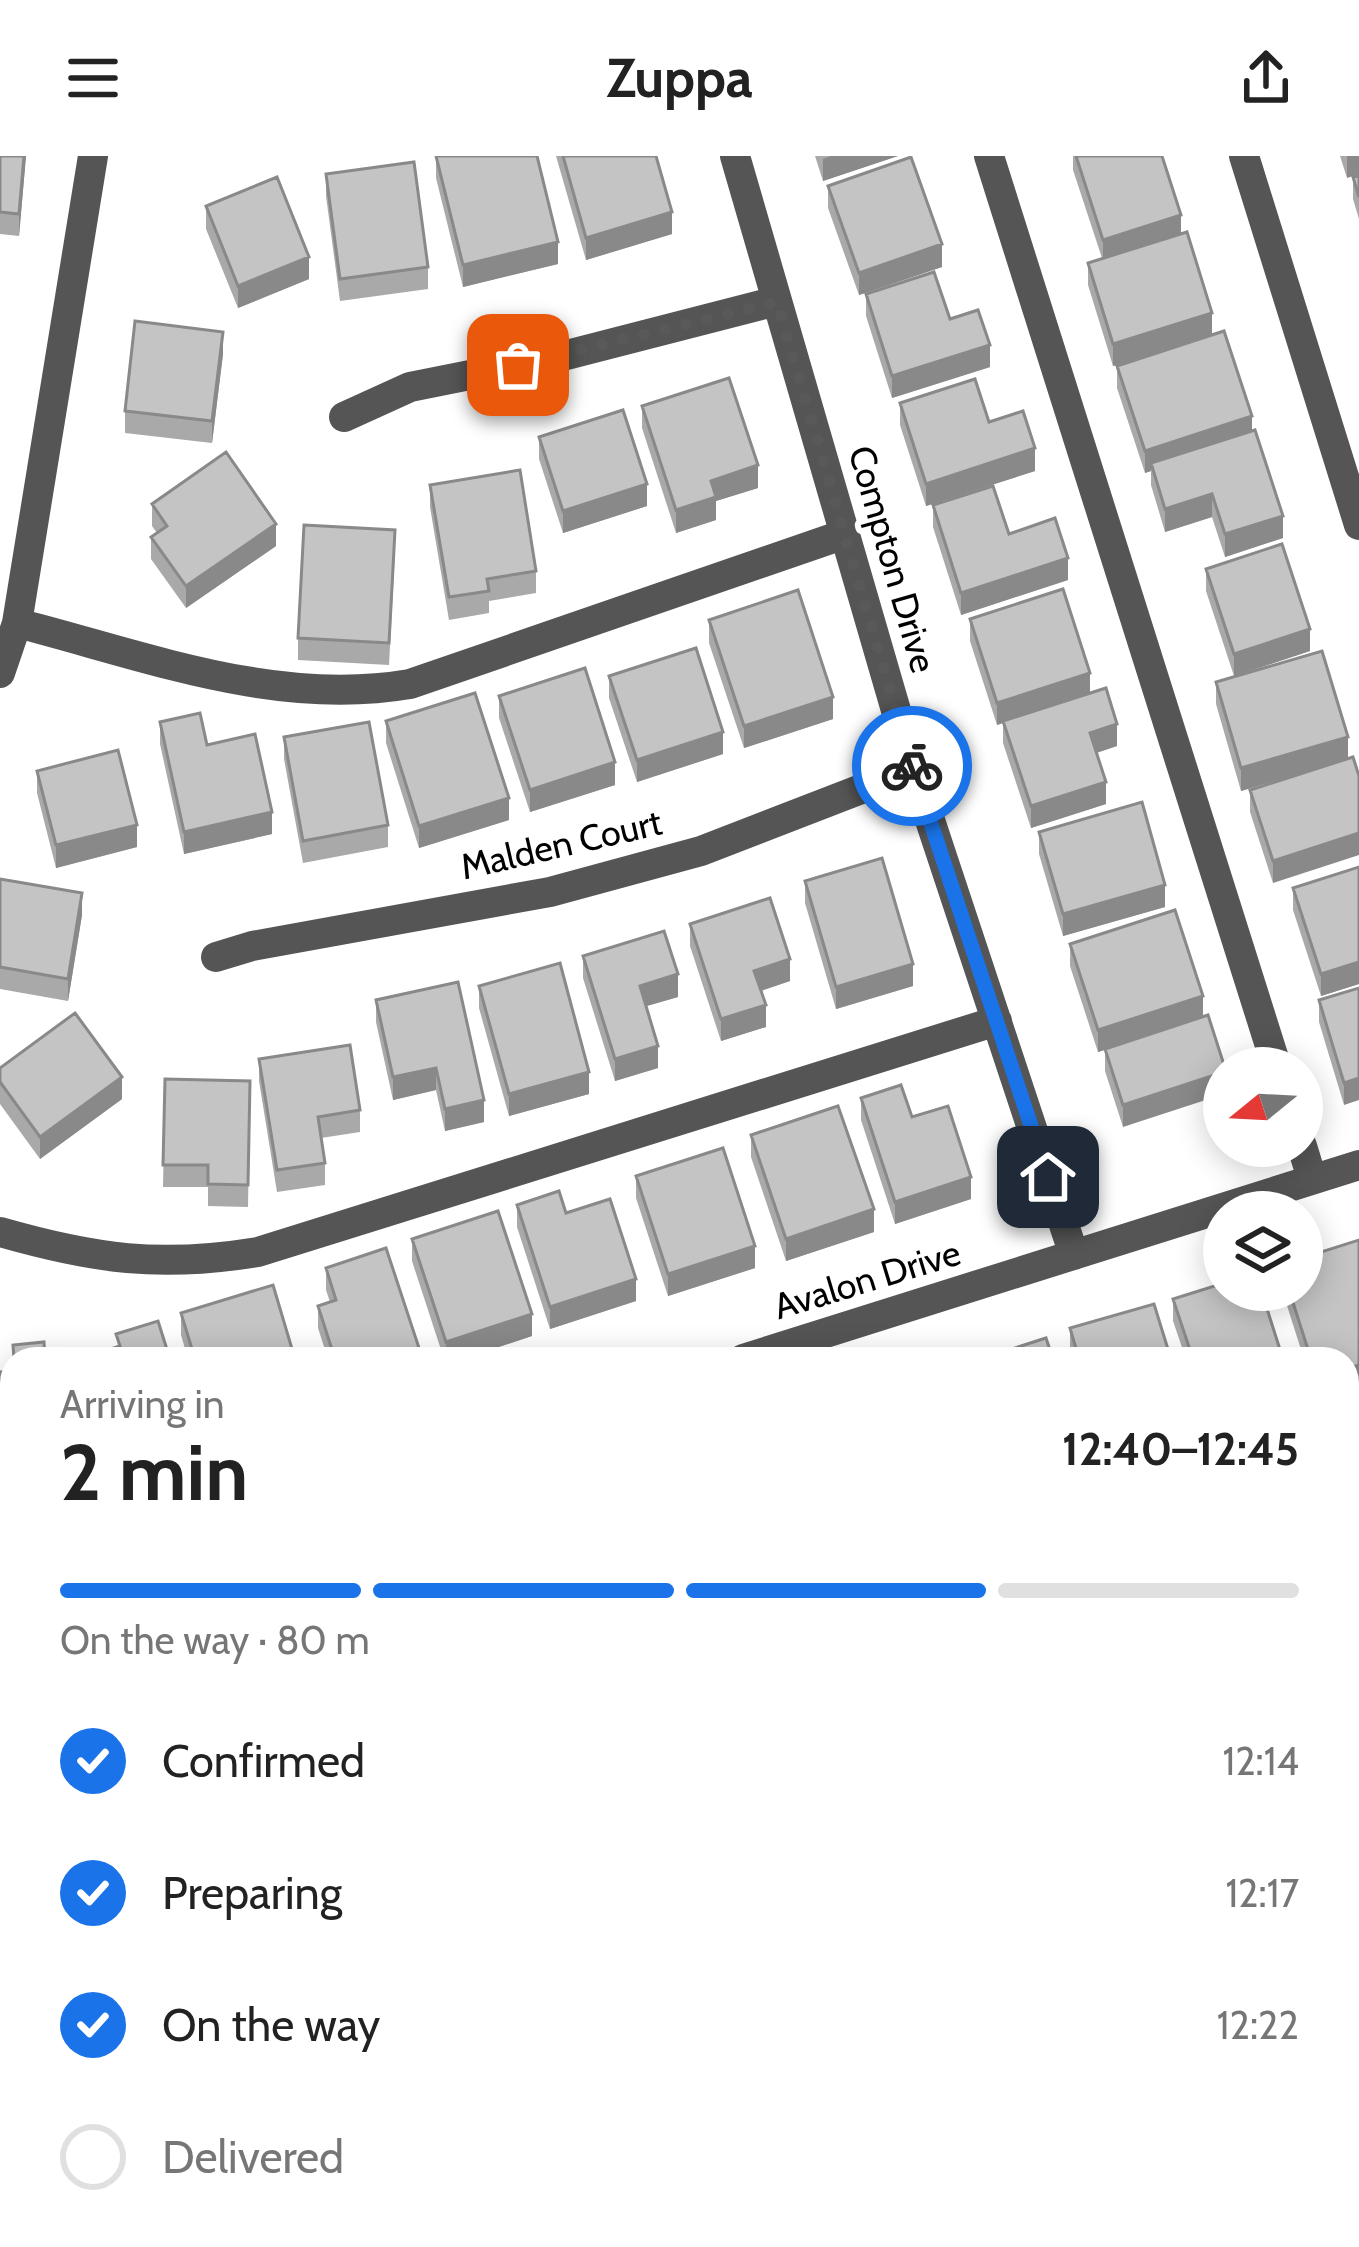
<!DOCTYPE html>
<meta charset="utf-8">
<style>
:root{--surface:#fff;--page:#f2f2f2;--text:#222;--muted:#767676;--line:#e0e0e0;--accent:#1a73e8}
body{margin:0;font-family:Cabin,sans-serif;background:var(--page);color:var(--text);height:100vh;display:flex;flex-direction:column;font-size:45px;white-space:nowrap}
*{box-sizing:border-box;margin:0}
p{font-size:39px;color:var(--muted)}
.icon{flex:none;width:66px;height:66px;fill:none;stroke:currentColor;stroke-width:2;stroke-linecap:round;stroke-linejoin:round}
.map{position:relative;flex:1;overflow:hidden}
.details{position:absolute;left:0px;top:1191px;width:1359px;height:900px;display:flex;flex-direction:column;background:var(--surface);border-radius:36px 36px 0 0;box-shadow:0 6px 30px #0003}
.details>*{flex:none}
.needle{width:78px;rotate:252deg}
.controls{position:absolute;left:1203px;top:891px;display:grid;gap:24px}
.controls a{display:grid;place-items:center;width:120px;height:120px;border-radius:50%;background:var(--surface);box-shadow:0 6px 30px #0003;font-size:60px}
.pin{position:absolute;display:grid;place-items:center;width:102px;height:102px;color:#fff;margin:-51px;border-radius:24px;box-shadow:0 6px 18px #0006}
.courier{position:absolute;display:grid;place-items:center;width:120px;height:120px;margin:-60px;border:9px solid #1a73e8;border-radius:50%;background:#fff;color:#222;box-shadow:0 3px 15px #0007}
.head em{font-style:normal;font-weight:700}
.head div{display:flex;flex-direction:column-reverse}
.head{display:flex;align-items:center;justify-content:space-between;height:204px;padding:0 60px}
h1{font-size:78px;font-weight:700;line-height:90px}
.bar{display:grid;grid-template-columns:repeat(4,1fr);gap:18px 12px;align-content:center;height:144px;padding:0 60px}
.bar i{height:15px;border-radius:9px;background:var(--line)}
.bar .selected{background:var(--accent)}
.bar p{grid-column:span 4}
ol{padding:0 60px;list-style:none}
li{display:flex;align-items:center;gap:36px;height:132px}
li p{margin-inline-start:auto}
li .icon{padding:12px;border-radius:50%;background:var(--accent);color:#fff;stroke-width:4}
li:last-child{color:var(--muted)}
li i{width:66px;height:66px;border:6px solid var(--line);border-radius:50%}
header{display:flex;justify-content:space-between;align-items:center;height:156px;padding:0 60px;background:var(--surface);font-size:54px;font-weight:700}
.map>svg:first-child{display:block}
</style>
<header><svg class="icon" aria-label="menu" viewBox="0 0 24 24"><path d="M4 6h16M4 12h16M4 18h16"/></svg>Zuppa<svg class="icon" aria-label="share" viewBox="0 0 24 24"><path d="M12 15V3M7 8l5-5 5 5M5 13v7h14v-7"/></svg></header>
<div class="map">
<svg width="1359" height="2091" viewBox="0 0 1359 2091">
<rect width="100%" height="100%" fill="#fff"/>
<path fill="#dcdcdc" d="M0 1652 12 1690V2079H136L140 2091H34L29 2086 0 2091Z"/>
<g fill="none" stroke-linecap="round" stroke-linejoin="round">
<path stroke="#555" stroke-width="30" d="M735 0 913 613 1074 1099
M989 0 1277 912
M1244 0 1359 369
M344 261 410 231 555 202 777 145
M17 467C146 500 276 551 410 528L845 378
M0 517 17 467 93 0
M216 801 252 790 550 736 701 695 913 613
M1302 990 1312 1023
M0 1076C94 1103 160 1112 258 1096L997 865
M743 1203 1359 1009
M1347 1277 1359 1274
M0 1395 12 1394
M0 1621 12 1647
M1347 1772 1359 1810
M148 2079 152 2091
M409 2079 413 2091
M655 2079 659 2091
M909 2079 913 2091
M1164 2079 1168 2091"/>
</g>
<path fill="#a9a9a9" d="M0 0H26L19 80 0 78Z
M436 0 558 108 463 131 436 22Z
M556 0H656L672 78 586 104Z
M815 0H898L823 25Z
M1073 0H1162L1181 78 1212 179 1252 275 1283 382 1225 401 1212 361 1165 376 1151 329V315L1145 317 1117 232V210L1203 182 1113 210 1088 129V107L1102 102 1073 14Z
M1340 0H1359L1347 22Z
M326 18 428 111V133L340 145 326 40Z
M1359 19V63L1353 43V21Z
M828 30 942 111 859 139 828 52Z
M206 50 309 123 238 152 206 73Z
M866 138 950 163 990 211 892 242 866 160Z
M223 198 212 287 125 277V255Z
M900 247 989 266 1035 315 926 350 900 269Z
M642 250 758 332 716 345V364L676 377 642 272Z
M539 281 647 350 563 377 539 303Z
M430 329 536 415V437L489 445V457L449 464 430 351Z
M152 348 276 390 186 452 151 403V381L157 377 152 370Z
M933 349 1009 378 1068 424 961 459 933 371Z
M395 396 389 509 298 504V482Z
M1206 413 1310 495 1234 520 1206 435Z
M970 463 1090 537 1117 590 1096 597 1106 648 1031 672 1003 587V567L997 569 970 485Z
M709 464 833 563 744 592 709 487Z
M609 520 723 598 637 626 609 542Z
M1216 526 1348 602 1273 727 1250 656V634L1322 611 1241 635 1216 548Z
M499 540 615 629 530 656 499 562Z
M386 565 509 664 419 692 386 587Z
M160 566 207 589 272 678 184 698 160 588Z
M284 581 388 669V691L303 707 284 603Z
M37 615 137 691 56 712 37 637Z
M1039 676 1165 751 1063 780 1039 698Z
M1359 711V828L1321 840 1293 754V732Z
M0 723 82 759 68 845 0 833Z
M805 725 913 830 836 853 805 747Z
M1175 754 1123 971 1105 915V894L1098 896 1070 810V788Z
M690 768 790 825 761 835 766 871 721 885 690 790Z
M583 800 678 841 646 850 658 912 615 925 583 822Z
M479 830 589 938 509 960 479 852Z
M1359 832 1344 949 1319 866V844Z
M376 844 484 966 445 975 436 934 393 944 376 866Z
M259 903 360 954V976L321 982 325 1007V1029L277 1036 259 925Z
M0 912 122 943 40 1003 0 948Z
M165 923 250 925 248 1051 208 1050V1031H163Z
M861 942 912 961 971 1043 895 1068 861 964Z
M751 979 874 1076 786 1105 751 1001Z
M636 1020 755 1112 668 1140 636 1042Z
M517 1049 566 1057 636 1145 550 1173 517 1071Z
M412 1083 532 1180 462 1203H444L412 1105Z
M1359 1084V1231L1347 1235V1203H1304L1282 1134H1302V1102Z
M326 1112 421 1203H328L318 1172V1150L330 1146 326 1134Z
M1173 1143 1283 1203H1186L1173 1165Z
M181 1157 295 1203H188L181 1179Z
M1070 1172 1171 1203H1072L1070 1194Z
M12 1215V1313L0 1315V1216Z
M1359 1577V1618L1354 1600V1578Z
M490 2079H564V2091H494Z
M706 2079H829L833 2091H707Z
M999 2079H1120L1124 2091H1000Z
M1195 2079H1331V2086L1342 2091H1199Z"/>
<path fill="#898989" d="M24 0H26L19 80V58Z
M831 0H898L823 25V3Z
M1347 0H1359V18L1347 22Z
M672 56V78L586 104V82Z
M1181 59V81L1103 106V84Z
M558 86V108L463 131V109Z
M942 88V111L859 139V117Z
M309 101V123L238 152V130Z
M1212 157V179L1113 210V188Z
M223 176V198L212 287V265Z
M990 189V211L892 242V220Z
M1252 260V282L1151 307V315L1145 317V295Z
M1035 292V315L926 350V328Z
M758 309V332L716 345V364L676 377V354L711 325Z
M647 328V350L563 377V355Z
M1212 338V361L1165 376V353Z
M1283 360V382L1225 401V378Z
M276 368V390L186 452V430Z
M1068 402V424L961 459V437Z
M1310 473V495L1234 520V498Z
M1090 517V539L997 569V547Z
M833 541V563L744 592V570Z
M1117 568V590L1090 599V577Z
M723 576V598L637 626V604Z
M1348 581V603L1241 635V612Z
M615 606V629L530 656V634Z
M1106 626V648L1031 672V650Z
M509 642V664L419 692V670Z
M272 656V678L184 698V676Z
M137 669V691L56 712V689Z
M1359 677V699L1273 727V705Z
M1165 729V751L1063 780V758Z
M82 737V759L68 845V823Z
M790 803V825L754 837V815Z
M1359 806V828L1321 840V818Z
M913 808V830L836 853V831Z
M678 818V841L640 852V830Z
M1203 840V862L1098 896V874Z
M766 849V871L721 885V863Z
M658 890V912L615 925V903Z
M436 912V934L393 944V921Z
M589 916V938L509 960V938Z
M1224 916V938L1123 971V949Z
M122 921V943L40 1003V981Z
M1359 922V944L1344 949V927Z
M484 944V966L445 975V953Z
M971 1021V1043L895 1068V1046Z
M874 1053V1076L786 1105V1083Z
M755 1090V1112L668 1140V1118Z
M636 1123V1145L550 1173V1151Z
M532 1158V1180L462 1203H446V1186Z
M1359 1209V1231L1347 1235V1213Z
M197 2079H219L197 2086Z
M534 2079H564V2091H501Z
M1287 2079H1331V2086L1318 2091H1251Z"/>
<path fill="#c4c4c4" stroke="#898989" stroke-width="3" d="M0 0H24L19 58 0 56Z
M436 0H537L558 86 463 109Z
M563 0H656L672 56 586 82Z
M1076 0H1162L1181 59 1103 84Z
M911 1 942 88 859 117 828 30Z
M414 6 428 111 340 123 326 18Z
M1359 19V41L1353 21Z
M277 21 309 101 238 130 206 50Z
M1187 76 1212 157 1113 188 1088 107Z
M934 116 950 163 978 154 990 189 892 220 866 138Z
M135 165 223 176 212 265 125 255Z
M1224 175 1252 260 1145 295 1117 210Z
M729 222 758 309 711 325 716 341 676 354 642 250Z
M975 223 989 266 1023 255 1035 292 926 328 900 247Z
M623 254 647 328 563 355 539 281Z
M1255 274 1283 360 1225 378 1212 338 1165 353 1151 307Z
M226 296 276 368 186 430 151 381 167 370 152 348Z
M520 314 536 415 487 423 489 435 449 441 430 329Z
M993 330 1009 378 1055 362 1068 402 961 437 933 349Z
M304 369 395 374 389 487 298 482Z
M1282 388 1310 473 1234 498 1206 413Z
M1063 433 1090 517 997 547 970 463Z
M798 434 833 541 744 570 709 464Z
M696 492 723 576 637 604 609 520Z
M1322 495 1348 581 1241 612 1216 526Z
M585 512 615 606 530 634 499 540Z
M1106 532 1117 568 1090 577 1106 626 1031 650 1003 565Z
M475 537 509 642 419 670 386 565Z
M200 557 207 589 255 578 272 656 184 676 160 566Z
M369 566 388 669 303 685 284 581Z
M118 594 137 669 56 689 37 615Z
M1353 601 1359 620V677L1273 705 1250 634Z
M1142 646 1165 729 1063 758 1039 676Z
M882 702 913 808 836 831 805 725Z
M1359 711V806L1321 818 1293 732Z
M0 723 82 737 68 823 0 811Z
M770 742 790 803 754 815 766 849 721 863 690 768Z
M1175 754 1203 840 1098 874 1070 788Z
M664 775 678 818 640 830 658 890 615 903 583 800Z
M560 807 589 916 509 938 479 830Z
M458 826 484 944 445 953 436 912 393 921 376 844Z
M1359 832V922L1344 927 1319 844Z
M75 857 122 921 40 981 0 926V912Z
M1208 859 1225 912 1224 916 1123 949 1105 893Z
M350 889 360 954 318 961 325 1007 277 1014 259 903Z
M165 923 250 925 248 1029 208 1028V1009H163Z
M901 929 912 961 948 950 971 1021 895 1046 861 942Z
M838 950 874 1053 786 1083 751 979Z
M723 992 755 1090 668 1118 636 1020Z
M559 1035 566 1057 610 1043 636 1123 550 1151 517 1049Z
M498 1055 532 1158 446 1186 412 1083Z
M1359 1084V1209L1347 1213V1203H1311L1289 1134H1302V1102Z
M386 1092 421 1198 407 1203H335L318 1150 336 1144 326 1112Z
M1224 1127V1134H1261L1283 1203H1193L1173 1143Z
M273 1129 295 1203H195L181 1157Z
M1154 1148 1171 1203H1079L1070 1172Z
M158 1165 170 1203H79L120 1190 116 1178Z
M1046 1182 1053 1203H981Z
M44 1186 45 1203H14L13 1189Z
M12 1215V1291L0 1292V1216Z
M1359 1577V1596L1354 1578Z
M65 2079H108L112 2091H69Z
M215 2079H321L325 2091H212L209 2081Z
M497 2079H534L501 2090Z
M710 2079H829L833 2091H714Z
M1004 2079H1120L1124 2091H1007Z
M1202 2079H1287L1251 2091H1206Z
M1340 2083 1342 2091H1315Z"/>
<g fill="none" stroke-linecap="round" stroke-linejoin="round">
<path stroke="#595959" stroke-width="12" stroke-dasharray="0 21.6" d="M518 209 777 146 912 610"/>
<path stroke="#1a73e8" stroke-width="15" d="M912 610 1048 1021"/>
</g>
<g text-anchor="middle" stroke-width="12" stroke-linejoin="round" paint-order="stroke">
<g font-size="36" fill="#000" stroke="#fff">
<text transform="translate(893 403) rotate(74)" y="13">Compton Drive</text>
<text transform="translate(561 688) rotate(-13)" y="13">Malden Court</text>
<text transform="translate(867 1123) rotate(-17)" y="13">Avalon Drive</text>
</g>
</g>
</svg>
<div class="controls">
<a><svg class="needle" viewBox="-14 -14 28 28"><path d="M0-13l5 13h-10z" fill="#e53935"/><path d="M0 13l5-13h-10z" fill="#767676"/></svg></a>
<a><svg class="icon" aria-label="layers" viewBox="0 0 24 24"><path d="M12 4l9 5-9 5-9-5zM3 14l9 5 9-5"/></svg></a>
</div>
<div class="pin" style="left:518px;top:209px;background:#ea580c"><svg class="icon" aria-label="bag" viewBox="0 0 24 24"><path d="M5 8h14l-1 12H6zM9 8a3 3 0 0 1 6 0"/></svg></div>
<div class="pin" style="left:1048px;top:1021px;background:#1f2937"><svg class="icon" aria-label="home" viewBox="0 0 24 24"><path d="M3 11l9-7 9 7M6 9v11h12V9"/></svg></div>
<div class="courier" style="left:912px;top:610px"><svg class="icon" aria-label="bike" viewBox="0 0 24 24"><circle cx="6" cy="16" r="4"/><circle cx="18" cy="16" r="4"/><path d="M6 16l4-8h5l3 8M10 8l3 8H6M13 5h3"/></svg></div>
<section class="details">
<div class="head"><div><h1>2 min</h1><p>Arriving in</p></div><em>12:40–12:45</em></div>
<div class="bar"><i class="selected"></i><i class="selected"></i><i class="selected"></i><i></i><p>On the way · 80 m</p></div>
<ol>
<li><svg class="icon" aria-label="check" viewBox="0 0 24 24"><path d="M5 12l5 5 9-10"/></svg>Confirmed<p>12:14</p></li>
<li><svg class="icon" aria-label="check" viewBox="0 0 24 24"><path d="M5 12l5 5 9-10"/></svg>Preparing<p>12:17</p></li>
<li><svg class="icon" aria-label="check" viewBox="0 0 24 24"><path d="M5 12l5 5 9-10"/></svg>On the way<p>12:22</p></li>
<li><i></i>Delivered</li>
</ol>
</section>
</div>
